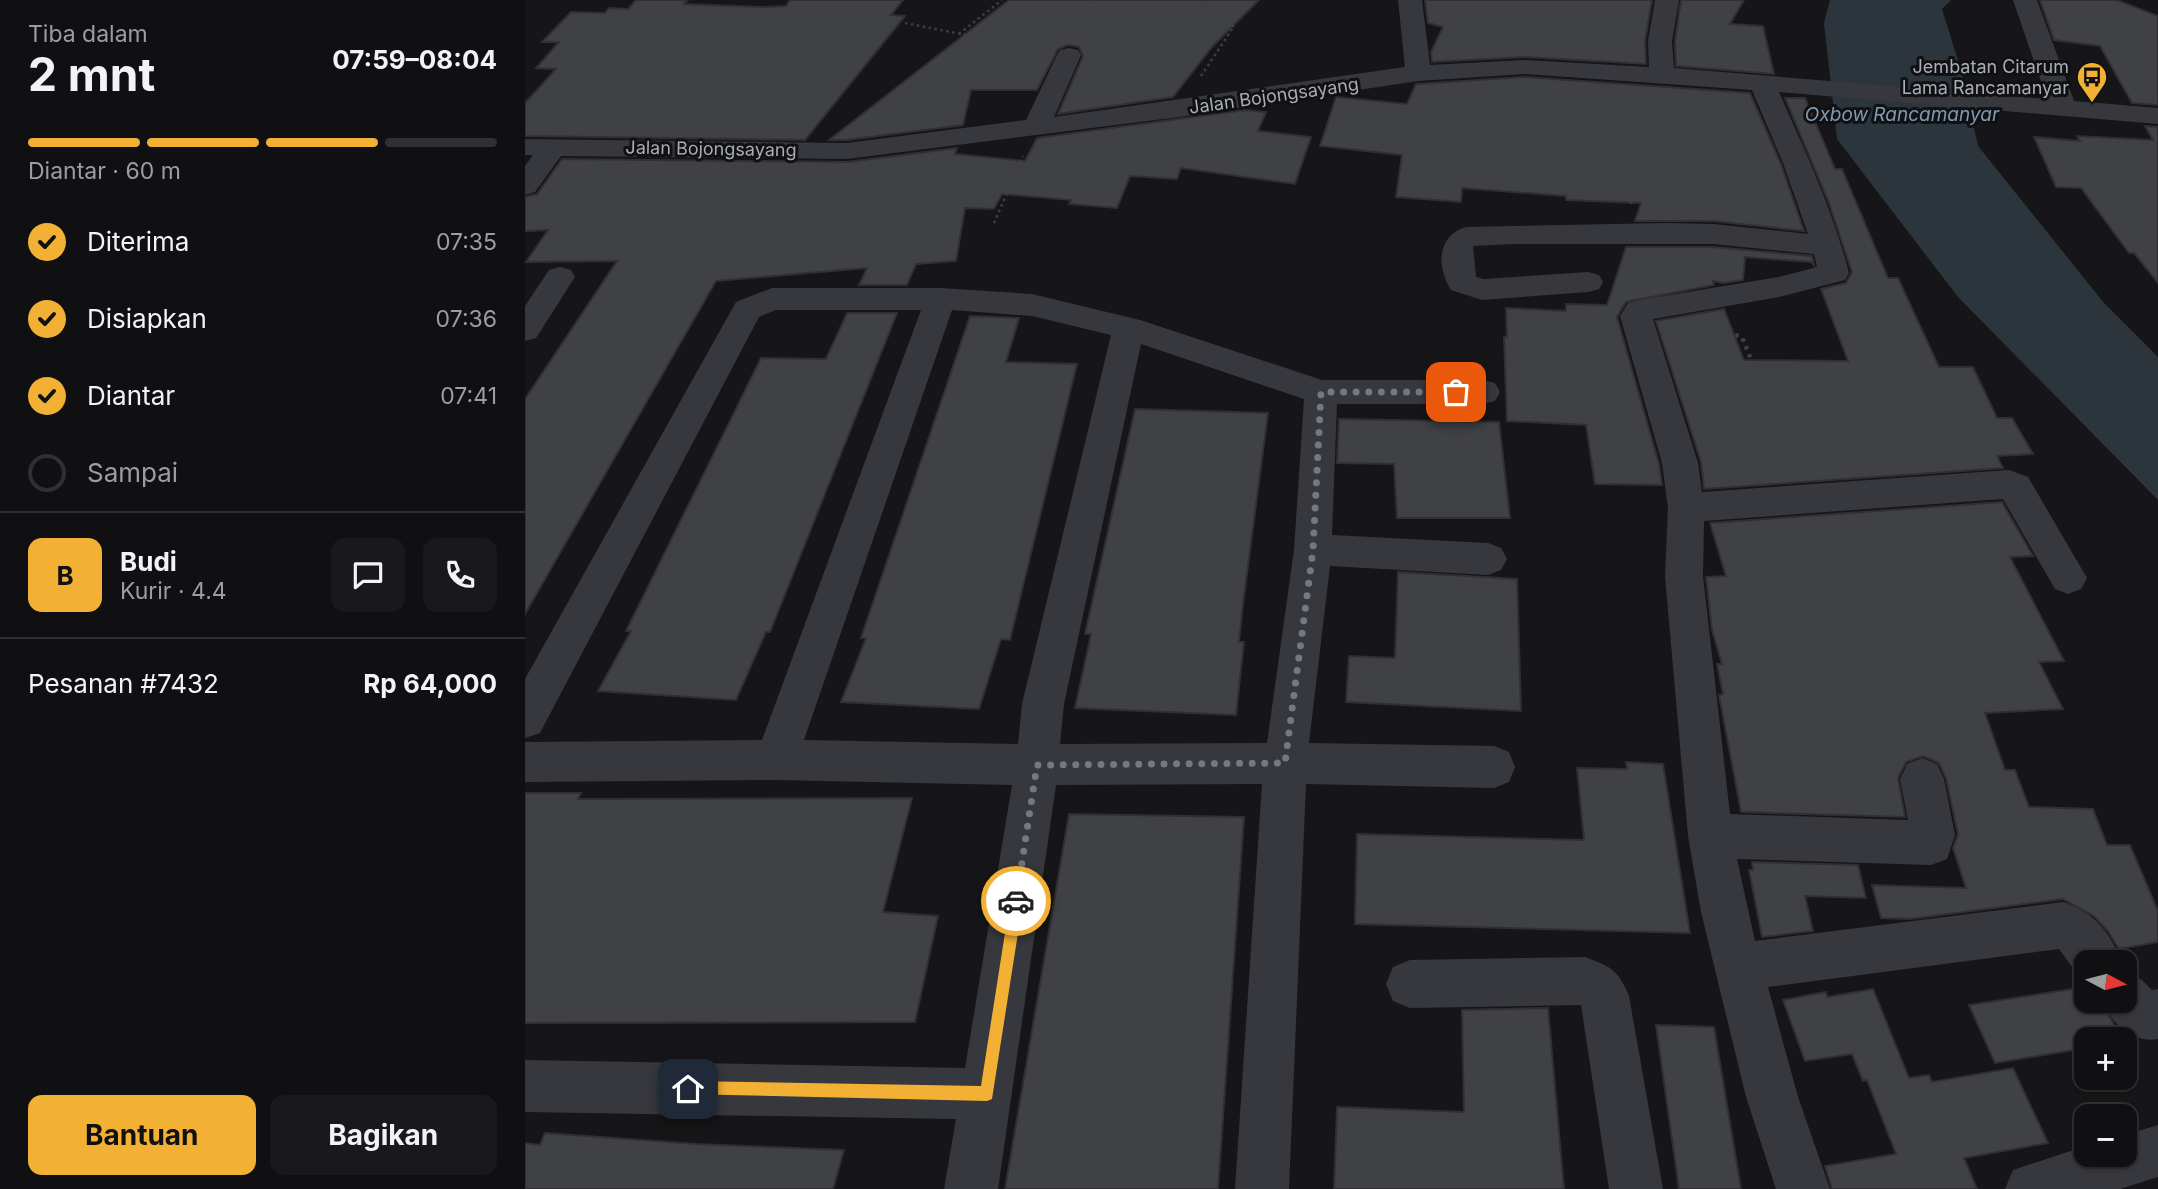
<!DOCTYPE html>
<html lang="id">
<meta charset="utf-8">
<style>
:root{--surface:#101012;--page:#19191b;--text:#f1f3f6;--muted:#9c9d9f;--line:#303032;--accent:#f2b134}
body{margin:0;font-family:Inter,sans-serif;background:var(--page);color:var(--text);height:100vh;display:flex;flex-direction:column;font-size:26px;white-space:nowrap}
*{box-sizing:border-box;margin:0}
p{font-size:23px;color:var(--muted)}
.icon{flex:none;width:38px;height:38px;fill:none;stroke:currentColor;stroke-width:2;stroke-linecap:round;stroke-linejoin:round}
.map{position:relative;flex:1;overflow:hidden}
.side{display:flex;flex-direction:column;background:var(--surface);width:525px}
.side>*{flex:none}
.needle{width:46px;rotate:97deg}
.fabs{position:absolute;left:1549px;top:950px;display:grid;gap:14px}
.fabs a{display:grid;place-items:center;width:63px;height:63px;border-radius:14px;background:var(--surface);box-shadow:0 2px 5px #0004,0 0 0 2px var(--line);font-size:35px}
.pin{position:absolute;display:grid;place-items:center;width:60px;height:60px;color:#fff;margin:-30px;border-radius:14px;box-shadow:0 4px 10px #0006}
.courier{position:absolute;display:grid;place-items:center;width:70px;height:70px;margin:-35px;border:5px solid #f2b134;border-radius:50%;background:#fff;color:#222;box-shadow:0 2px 9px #0007}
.overview em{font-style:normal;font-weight:700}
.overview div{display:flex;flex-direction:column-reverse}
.overview{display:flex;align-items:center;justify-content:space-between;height:119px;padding:0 28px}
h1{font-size:46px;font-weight:700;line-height:52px}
.bar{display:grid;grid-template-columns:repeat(4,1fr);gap:10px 7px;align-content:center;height:84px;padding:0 28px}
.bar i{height:9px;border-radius:5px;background:var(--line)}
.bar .current{background:var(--accent)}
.bar p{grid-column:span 4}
.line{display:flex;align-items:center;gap:18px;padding:0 28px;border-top:2px solid var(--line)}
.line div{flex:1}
.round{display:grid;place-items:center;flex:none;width:74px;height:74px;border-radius:14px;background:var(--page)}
ol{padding:0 28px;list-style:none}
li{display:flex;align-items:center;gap:21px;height:77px}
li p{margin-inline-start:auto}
li .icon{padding:7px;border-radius:50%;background:var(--accent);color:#111;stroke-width:4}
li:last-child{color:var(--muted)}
li i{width:38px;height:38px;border:4px solid var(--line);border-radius:50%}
.cta{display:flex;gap:14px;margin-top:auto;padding:14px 28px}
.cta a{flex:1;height:80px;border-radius:14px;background:var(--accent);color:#111;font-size:28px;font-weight:700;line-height:80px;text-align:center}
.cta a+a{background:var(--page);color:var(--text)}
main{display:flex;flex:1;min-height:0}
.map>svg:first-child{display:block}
</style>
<main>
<section class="side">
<div class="overview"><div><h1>2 mnt</h1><p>Tiba dalam</p></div><em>07:59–08:04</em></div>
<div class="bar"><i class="current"></i><i class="current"></i><i class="current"></i><i></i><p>Diantar · 60 m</p></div>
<ol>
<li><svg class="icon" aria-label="check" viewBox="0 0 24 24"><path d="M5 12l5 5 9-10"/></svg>Diterima<p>07:35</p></li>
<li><svg class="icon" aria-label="check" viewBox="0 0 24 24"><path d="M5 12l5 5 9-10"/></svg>Disiapkan<p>07:36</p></li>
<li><svg class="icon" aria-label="check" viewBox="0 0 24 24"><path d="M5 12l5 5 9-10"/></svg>Diantar<p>07:41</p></li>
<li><i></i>Sampai</li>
</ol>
<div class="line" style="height:126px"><b class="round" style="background:var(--accent);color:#111">B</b><div><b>Budi</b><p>Kurir · 4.4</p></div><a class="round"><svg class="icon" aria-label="chat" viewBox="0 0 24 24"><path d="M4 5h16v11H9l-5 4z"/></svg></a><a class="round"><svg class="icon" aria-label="phone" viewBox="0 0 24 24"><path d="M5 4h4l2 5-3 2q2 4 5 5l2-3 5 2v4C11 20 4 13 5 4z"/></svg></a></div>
<div class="line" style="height:91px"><div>Pesanan #7432</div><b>Rp 64,000</b></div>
<div class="cta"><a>Bantuan</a><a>Bagikan</a></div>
</section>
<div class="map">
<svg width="1633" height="1189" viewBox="0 0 1633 1189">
<rect width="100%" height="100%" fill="#161618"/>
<path fill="#2c353c" d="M1305 0H1426L1417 9 1436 70 1453 146 1579 303 1633 357V500L1433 297 1312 139 1299 23Z"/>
<path fill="#404145" stroke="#303034" stroke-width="2" d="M111 0H163L159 4 238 7 261 6 265 0H378L366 15 380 16 280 140 0 136V103L31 69 11 68 34 42H17L46 12 80 13 84 8 103 9Z
M484 0H734L687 47 648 97 533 114 558 56 554 47 543 45 533 49 512 90H446L438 125 322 140H304Z
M900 0H1127L1120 41 1121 64 1000 57 907 62 906 52 918 27 903 23Z
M1156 0H1219L1205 24 1238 26 1249 74 1151 66 1150 41Z
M1515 0H1592L1633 16V105L1607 103 1575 46 1529 40Z
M1000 77 1225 93 1256 164 1279 231 1188 221H1110L1116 203 1041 200V196L937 188 936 202 871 197 877 155 795 146 811 97 882 104 891 84Z
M1260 98H1280L1310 169H1317L1363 278H1373L1414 367H1448L1472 418H1487L1508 454 1472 456 1478 468 1179 489 1176 462 1131 321 1199 309 1219 360 1323 361 1296 289 1321 283 1327 272 1304 203Z
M720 110 741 112 733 131 786 137 770 184 656 168 652 179 605 176 592 208 544 204 546 200 477 194 469 209 440 208 431 261 391 264 382 285H334L342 268 191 281 0 614V399L92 261 1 262 23 230 0 231V197L12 194 37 159 322 162 432 148 430 154 500 161 512 138Z
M1620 126 1633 127V283L1609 253H1604L1556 188 1531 187 1509 137 1555 141 1552 136 1628 140Z
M1101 247H1188L1287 256 1289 265 1286 262 1220 257 1218 280 1199 283 1188 281 1189 285 1101 302 1092 317 1134 464 1137 485 1070 484 1061 425 982 421 979 337H982L981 308 1041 311V304L1082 305Z
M322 313H372L245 632H241L211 700 73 691 106 631H101L236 358 301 359Z
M445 316 494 318 481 362 552 364 485 640 476 639 454 709 316 702 341 638H336Z
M610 409 743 413 718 604 714 642H719L711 715 550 708 566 634H560Z
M814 419 974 422 985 518H872L869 464 812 463Z
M1477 502 1508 556 1485 557 1539 661 1514 662 1538 709 1460 713 1480 770H1490L1504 807 1568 809 1582 845H1605L1633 911V942L1594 949 1583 931 1569 916 1538 899 1385 919 1356 918 1347 885 1441 888 1428 848 1433 834 1421 778 1414 763 1398 756 1381 762 1373 778 1380 817 1216 812 1194 695 1198 694 1192 664H1197L1187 630 1181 577 1201 576 1185 523Z
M873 572 992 579 996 711 821 702 824 656 870 658Z
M1101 762 1138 764 1165 933 830 924 832 834 1059 840 1052 768 1102 769Z
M0 793H56L53 799 387 798 358 912 413 916 390 1022 0 1023Z
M544 814 719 817 693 1189H480Z
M1227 862 1333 865 1341 898 1280 896 1288 931 1237 937 1224 870H1228Z
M1561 987V1001H1575L1590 1026 1611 1040H1561V1048L1470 1063 1444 1005Z
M1348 989 1384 1078 1404 1075 1407 1082 1488 1068 1523 1143 1439 1158 1452 1189H1307L1300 1166 1371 1154 1342 1080 1338 1081 1327 1054 1280 1061 1258 1000 1301 992 1302 997Z
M1023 1008 1039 1189H809L812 1107 939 1112 937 1010Z
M1131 1025 1189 1027 1216 1189H1154Z
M20 1133 171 1144 319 1150 308 1189H0V1143L15 1145Z"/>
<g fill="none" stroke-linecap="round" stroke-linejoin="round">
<path stroke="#3d3f44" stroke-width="2.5" stroke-dasharray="2.5 3.5" stroke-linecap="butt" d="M380 23 513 49
M553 31 565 0
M434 34 477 0
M676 76 709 26 662 21 684 1
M613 83 640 44 662 21
M559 158 562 148
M1197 159 1236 161
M1106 204 1114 121 1158 123V106
M469 223 498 156"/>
<path stroke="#3d3f44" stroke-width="4.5" stroke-dasharray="3.5 5" stroke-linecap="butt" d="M1194 330 1217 337 1228 364 1260 366 1269 373 1303 464"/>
<path fill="#37383d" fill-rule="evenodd" d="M873 0H897L905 65 1000 60 1124 67 1123 41 1130 0H1154L1147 41 1149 68 1522 99 1488 0H1512L1549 101 1633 108V124L1254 92C1280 151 1308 210 1324 273L1320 280 1254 297 1128 319 1173 463 1177 492 1484 470 1503 477 1562 578 1556 589 1543 594 1530 589 1478 499 1179 521 1178 576 1205 814 1383 820 1375 779 1382 764 1397 758 1412 764 1419 779 1430 835 1422 859 1406 865 1212 859 1230 941 1538 902C1569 912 1585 932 1597 962H1561V981L1556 979 1534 949 1243 987 1273 1097 1305 1189H1251L1221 1097 1176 912 1163 836 1140 576 1143 508 1137 463 1095 316 1103 303 1114 300 1254 277 1292 267 1289 254 1188 244H987L948 246 951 277 959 279 1063 272 1074 275 1078 282 1074 289 1063 292 957 300 926 290C912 267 911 236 941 227L1142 223 1188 224 1283 234 1258 163 1227 90 1000 74 893 81 654 117 322 159 36 156 10 192 0 195V166L8 155H0V139L322 143 501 120 532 55 535 50 544 48 553 50 556 55 529 117 880 67Z
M35 267 46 270 50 277 11 338 0 341V306L24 270Z
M247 288H415L507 294 615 320 797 380H958L970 383 975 392 970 401 958 404H812L807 535 963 543 976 548 982 559 976 570 963 575 805 566 784 743 969 746 984 752 990 767 984 782 969 788 781 784 764 1189H710L737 784 531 785 473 1189H419L431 1119 0 1112V1060L440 1068 487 785 251 780 0 782V742L237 740 396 310H251L234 317 15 733 0 738V679L211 302ZM427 310 507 316 586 335 497 704 493 744 279 740ZM616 344 779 399 769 550 742 743 535 744 539 704Z
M1060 957C1086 967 1093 969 1104 996L1138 1189H1084L1056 1005 885 1008 868 1001 861 984 868 967 885 960Z
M1600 973 1617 980 1627 990 1633 989V1039C1607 1044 1586 1022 1577 1001H1600Z
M1633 1125V1177L1595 1189H1480L1488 1170 1561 1146V1155H1600V1135Z"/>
</g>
<path fill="#f2b134" d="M491 894 498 901 467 1099 462 1101 158 1094 156 1089 158 1084 163 1081 456 1086 485 901Z"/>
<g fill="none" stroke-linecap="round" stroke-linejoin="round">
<path stroke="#757880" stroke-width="7" stroke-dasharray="0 12.6" d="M491 901 512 765 760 763 788 550 796 392H931"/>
</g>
<defs>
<g id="bus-pin" transform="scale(1.575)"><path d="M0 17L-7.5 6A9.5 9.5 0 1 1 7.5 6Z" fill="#f2b134" stroke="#111113"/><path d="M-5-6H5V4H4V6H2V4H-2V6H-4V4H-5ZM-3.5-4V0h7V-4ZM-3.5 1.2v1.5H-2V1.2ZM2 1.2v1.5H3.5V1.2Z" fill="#111"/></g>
</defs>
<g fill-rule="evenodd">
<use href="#bus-pin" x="1567" y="77"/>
</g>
<g text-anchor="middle" stroke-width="6" stroke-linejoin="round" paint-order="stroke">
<g font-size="18" fill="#a8adb8" stroke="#111113" text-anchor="end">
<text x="1544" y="73">Jembatan Citarum<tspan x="1544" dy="21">Lama Rancamanyar</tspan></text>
</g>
<g font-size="18" fill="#a8adb8" stroke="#111113">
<text transform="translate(749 96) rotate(-8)" y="6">Jalan Bojongsayang</text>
<text transform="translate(186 149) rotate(1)" y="6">Jalan Bojongsayang</text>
</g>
<g font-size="19" font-style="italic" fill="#7f9bb3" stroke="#111113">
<text x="1377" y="121">Oxbow Rancamanyar</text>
</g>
</g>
</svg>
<div class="fabs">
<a><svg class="needle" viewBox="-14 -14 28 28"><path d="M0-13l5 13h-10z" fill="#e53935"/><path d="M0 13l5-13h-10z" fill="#9c9d9f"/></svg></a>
<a>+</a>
<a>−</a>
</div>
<div class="pin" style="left:931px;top:392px;background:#ea580c"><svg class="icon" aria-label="bag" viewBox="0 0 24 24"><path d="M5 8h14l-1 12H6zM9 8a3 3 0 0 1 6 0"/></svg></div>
<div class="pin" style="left:163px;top:1089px;background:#1f2937"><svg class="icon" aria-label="home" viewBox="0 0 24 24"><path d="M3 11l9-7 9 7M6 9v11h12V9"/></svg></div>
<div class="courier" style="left:491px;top:901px"><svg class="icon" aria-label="car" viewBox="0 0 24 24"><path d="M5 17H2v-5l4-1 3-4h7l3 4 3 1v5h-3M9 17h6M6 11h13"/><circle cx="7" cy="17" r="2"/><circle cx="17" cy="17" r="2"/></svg></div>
</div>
</main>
